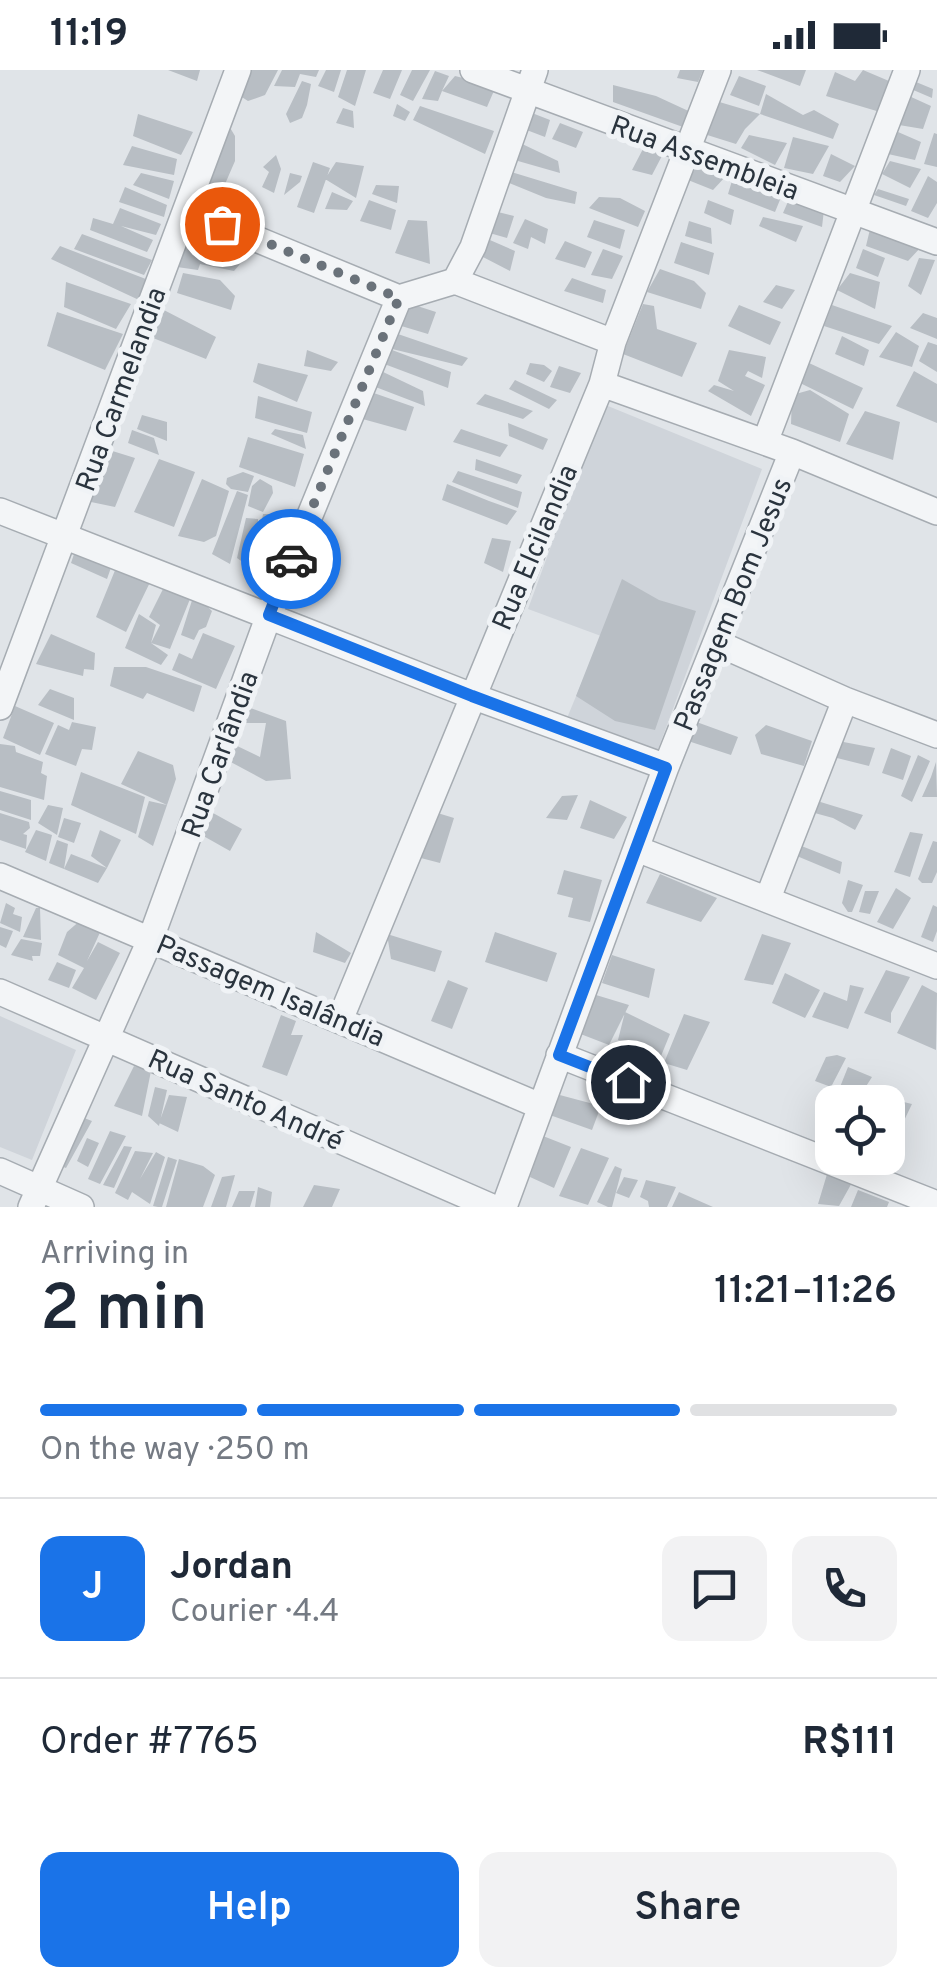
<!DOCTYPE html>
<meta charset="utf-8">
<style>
:root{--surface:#fff;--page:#f2f2f3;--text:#1f2937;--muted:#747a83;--line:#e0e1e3;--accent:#1a73e8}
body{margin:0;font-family:Overpass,sans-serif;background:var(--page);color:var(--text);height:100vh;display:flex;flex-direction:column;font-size:38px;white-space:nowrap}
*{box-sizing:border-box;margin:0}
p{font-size:32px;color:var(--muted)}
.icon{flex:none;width:55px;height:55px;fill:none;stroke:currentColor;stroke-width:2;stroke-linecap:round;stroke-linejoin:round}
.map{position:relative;height:1137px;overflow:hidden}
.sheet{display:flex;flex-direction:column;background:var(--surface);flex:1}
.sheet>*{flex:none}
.fabs{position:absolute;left:815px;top:1015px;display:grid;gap:20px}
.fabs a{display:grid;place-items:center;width:90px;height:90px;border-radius:20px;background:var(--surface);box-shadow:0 10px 40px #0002;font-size:50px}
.pin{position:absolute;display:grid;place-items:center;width:85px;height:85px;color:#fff;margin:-42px;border:5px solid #fff;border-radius:50%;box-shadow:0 2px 10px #0007}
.courier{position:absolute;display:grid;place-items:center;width:100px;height:100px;margin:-50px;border:8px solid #1a73e8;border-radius:50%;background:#fff;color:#222;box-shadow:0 2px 12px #0007}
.summary em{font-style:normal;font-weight:600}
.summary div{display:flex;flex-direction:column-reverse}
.summary{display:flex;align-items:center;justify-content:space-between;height:170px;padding:0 40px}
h1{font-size:65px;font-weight:600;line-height:75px}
.bar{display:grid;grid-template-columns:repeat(4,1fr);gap:15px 10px;align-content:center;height:120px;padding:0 40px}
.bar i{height:12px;border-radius:8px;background:var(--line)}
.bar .active{background:var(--accent)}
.bar p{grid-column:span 4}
.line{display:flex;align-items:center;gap:25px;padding:0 40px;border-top:2px solid var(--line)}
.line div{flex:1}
.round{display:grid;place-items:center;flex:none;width:105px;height:105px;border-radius:20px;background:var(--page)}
.button{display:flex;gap:20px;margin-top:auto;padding:20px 40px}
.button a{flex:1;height:115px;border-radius:20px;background:var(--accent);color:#fff;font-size:40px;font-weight:600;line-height:115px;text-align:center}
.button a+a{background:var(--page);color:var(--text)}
.status{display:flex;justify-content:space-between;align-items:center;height:70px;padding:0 50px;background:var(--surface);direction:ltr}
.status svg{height:28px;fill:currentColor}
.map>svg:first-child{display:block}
</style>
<div class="status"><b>11:19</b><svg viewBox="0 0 49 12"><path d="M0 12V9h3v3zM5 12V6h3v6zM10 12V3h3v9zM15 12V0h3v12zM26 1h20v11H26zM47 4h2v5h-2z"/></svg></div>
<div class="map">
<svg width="937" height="1137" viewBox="0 0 937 1137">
<rect width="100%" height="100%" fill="#e0e4e8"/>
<path fill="#cfd4da" d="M603 334 762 399 657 682 567 648 601 566 528 539Z
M0 946 76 980 32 1090 0 1077Z"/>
<path fill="#b8bec4" d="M168 0H200L197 11Z
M246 0H278L265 25 248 31 237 24Z
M282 0H319L316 7 300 4 295 17 274 16Z
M326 0H341L334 22 318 16Z
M347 0H366L355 36 338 27Z
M383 0H402L390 29 373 23Z
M412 0H430L413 31 400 25Z
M680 0H703L698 12 677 8Z
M757 0H806L800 16Z
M863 0 889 11 880 42 826 26 835 2 855 11Z
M435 1 449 6 442 21 455 6 496 16 487 37 442 21 438 31 422 29Z
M739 6 766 16 759 36 730 25Z
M302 11 311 14 307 35 302 48 290 53 286 44Z
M916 12 933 19 932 28 911 19Z
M613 15 656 26 695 44 683 57 613 32Z
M766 24 803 45 814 40 839 54 833 69 760 44Z
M909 26 931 36 923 59 899 55Z
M716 31 760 44 745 59 736 74 704 64Z
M397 34 410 42 405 51 393 46Z
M420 36 494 61 485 84 413 50Z
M343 38 353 41 354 58 336 53Z
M532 43 550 50 545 67 524 59Z
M138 44 193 62 181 85 133 66Z
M560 53 583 62 576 78 552 69Z
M229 56 235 66V91L222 121 208 113Z
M898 62 921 72 915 90 888 84Z
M934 63 937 64V97L924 94Z
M749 65 787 73 775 95 741 78Z
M793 67 829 76 813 104 784 98Z
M518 72 558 91 560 103 511 89Z
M132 76 177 89 174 105 123 95Z
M644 77 664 82 652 105 632 100Z
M831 84 855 96 840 112 823 106Z
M276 85 281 99 274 123 262 117 269 102 263 97Z
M890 91 921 99 910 118 882 104Z
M313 92 330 98 314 143 297 137Z
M336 92 364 96 356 128 325 109Z
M697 96 726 106 713 120 688 110Z
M508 101 577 122 575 134 546 128 504 111Z
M141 103 174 111 169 129 133 115Z
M290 103 302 106 300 112 284 125Z
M734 104 784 120 775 142 728 124Z
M928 106 937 112V133L928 148 911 141Z
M376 115 399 116 397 133 372 124Z
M125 117 167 135 164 147 119 132Z
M878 119 909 129 906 136 874 125Z
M332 122 353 131 347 140 325 139Z
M599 127 620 128 645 141 638 157 589 138Z
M790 127 824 140 822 157 783 143Z
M369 130 396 140 391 160 360 151Z
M708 130 734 140 731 155 704 143Z
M120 138 161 154 156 165 121 156 153 170 147 182 90 160 93 148 113 154Z
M494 141 514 146 507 168 486 162Z
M763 147 803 156 796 172 759 156Z
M525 149 548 159 545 174 531 167 528 179 513 173Z
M408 150 427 151 430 194 395 183Z
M594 150 625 160 620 179 587 167Z
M689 151 711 158 712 174 685 166Z
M871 155 922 176 908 191 866 176Z
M82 164 152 190 144 205 74 179Z
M483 167 515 181 510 201 481 186Z
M565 171 592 182 585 198 555 189Z
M681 172 714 183 709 205 674 193Z
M186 174 222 181 240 194 234 201 200 194 198 200 177 197Z
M60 176 151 211 139 230 51 189Z
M603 179 623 186 612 209 591 205Z
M863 179 885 188 878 207 856 198Z
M919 188 935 190 921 225 908 216Z
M660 199 694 211 706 223 701 239 647 222Z
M183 203 220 210 235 226 231 240 177 223Z
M850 203 880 212 875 239 837 220Z
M572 208 606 220 603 233 564 221Z
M66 212 131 234 116 259 64 237Z
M776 215 795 220 782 239 763 232Z
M408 233 436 242 428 264 398 255Z
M643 234 654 236 657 259 697 273 682 307 623 284Z
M739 235 781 252 770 275 728 256Z
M832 235 892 256 879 274 824 256Z
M160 238 216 267 206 289 148 266Z
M57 242 123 264 105 300 47 276Z
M923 243 937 248V269L910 258Z
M896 262 919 276 912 297 879 287Z
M395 263 468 288 462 296 384 277Z
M842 266 869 280 864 296 835 284Z
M928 272 937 275V302L919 291Z
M384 277 451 302 448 318 379 292Z
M307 280 338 292 331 301 304 296Z
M729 280 766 287 762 308 748 301 745 306 765 315 751 346 708 321 714 315 734 321 718 311Z
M258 293 308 305 297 332 253 312Z
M530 293 544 295 552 301 544 312 526 304Z
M809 293 863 318 853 339 798 312Z
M559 296 581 303 570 323 550 317Z
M381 301 423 321 425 336 373 316Z
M914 301 937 314V353L896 336Z
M515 310 557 330 549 339 509 319Z
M810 320 849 344 840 372 791 354 792 325Z
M368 321 414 337 406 361 359 348Z
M485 324 533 341 523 349 476 334Z
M258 326 312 342 307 363 255 348Z
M865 341 900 352 893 390 846 374Z
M142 345 167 352V371L137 359Z
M508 353 548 369 543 380 509 366Z
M275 359 303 365 306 379 271 364Z
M461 359 508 375 500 387 453 372Z
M132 360 154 368 159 385 128 373Z
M248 367 304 384 295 417 239 397Z
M106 379 135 388 115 437 91 432Z
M159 389 195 402 174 457 134 442Z
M476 389 522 405 517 414 475 400Z
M458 401 522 422 518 438 452 412Z
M243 402 254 406 248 422 231 419 226 414 227 408Z
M202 409 229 421 216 466 204 472 178 466Z
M260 409 272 416 273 423 263 442 248 436 252 416Z
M447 414 489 431 517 441 507 455 442 430Z
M237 421 248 425 230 494 212 484Z
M263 444H272L275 461 261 456Z
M246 448 258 449V459L274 462 258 503 237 488Z
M492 468 511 471 503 502 484 493Z
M78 472 114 489 107 509 71 493Z
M118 493 154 504 126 562 96 547Z
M622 509 659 530 696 541 655 660 615 651 576 626Z
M167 511 192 524 170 579 151 573 168 585 161 595 125 578 139 544 156 555 151 573 160 555 149 547Z
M194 524 212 541 206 557 199 560 194 570 181 565Z
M203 563 235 576 216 619 172 600 179 583 192 589Z
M51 564 95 583 94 600 84 599 83 606 36 594Z
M114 597H146L202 616 194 642 147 623 143 629 110 616Z
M50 619 74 628V650L38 635Z
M15 636 54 653 40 685 3 668Z
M245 636 286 651 291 709 266 711 227 690 233 674 260 687 266 653H245Z
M691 650 738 667 731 685 688 671Z
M72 652 96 657 92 680 82 679 76 696 45 684 58 655 69 660Z
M766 655 812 671 804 696 761 684 755 665Z
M833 670 875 678 869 696 825 685Z
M0 674 15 676 16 682 43 692 41 703 47 706 44 730 0 717Z
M891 678 911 686 903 710 882 703Z
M138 681 173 695 176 709 167 735 153 776 138 767 149 731 167 735 121 714Z
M918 685 930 691 912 732 901 726Z
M936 692 937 727H922L931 707Z
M81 702 145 727 136 764 71 735Z
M0 721 31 730V750L0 740Z
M578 725 567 750 546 748 562 726Z
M590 730 627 747 614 769 580 758Z
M814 730 863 745 855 760 833 748 811 742Z
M48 735 63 738 57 765 38 753Z
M204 738 242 759 230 781 191 759Z
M431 741 454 748 440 793 417 787Z
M0 743 29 752 30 758 23 764 27 765 26 779 0 770Z
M64 748 81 753 74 773 58 767Z
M36 760 52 765 46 791 25 782Z
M100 760 121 770 107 798 91 786Z
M910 762 923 764 910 807 894 802Z
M57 770 68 774 64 799 49 793Z
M933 771 937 772V802L932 813H922L918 809Z
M799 775 842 792 840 804 792 784Z
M71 784 107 798 98 813 64 799Z
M564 800 602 810 590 852 568 847 573 828 557 824Z
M660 804 717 828 701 852 646 833Z
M848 810 863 815 852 842H848L842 833Z
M896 818 911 828 893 859 877 852Z
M865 821H879L870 844 859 842Z
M6 833 15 838 13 844 22 847 20 862 0 853Z
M933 835 937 837V861L933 872 921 867Z
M36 838H40L41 870 23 867Z
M82 849 102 858 87 891 98 872 120 883 96 930 72 918 84 898 58 885 67 862Z
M0 857 13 861 6 878 0 875Z
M316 862 351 883 345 893 313 882Z
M495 862 557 883 547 912 485 892Z
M387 864 442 881 435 902 391 889Z
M762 864 791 873 773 915 744 910Z
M21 869 42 873 40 886H32L33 891 11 885Z
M612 885 655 899 649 928 602 913Z
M57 892 76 900 69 918 48 910Z
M886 900 910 907 891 943V953L864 943Z
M785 903 820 920 805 948 772 933Z
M448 910 468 918 452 959 431 951Z
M850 915 864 918 848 959 812 947 824 922 847 931Z
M922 915 937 923 936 980 897 963Z
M596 925 629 935 609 975 578 963Z
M625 942 670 964 661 986 618 970Z
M684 944 710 952 687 1000 664 993Z
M281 945 296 951 291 965H303L287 1006 262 997Z
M837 985 846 988 831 1017 815 1011 826 987Z
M134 996 151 1001 142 1046 114 1036Z
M848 997 872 1007 856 1032H834Z
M155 1017 167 1020 159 1056 148 1046Z
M556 1024 601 1036 592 1060 547 1044Z
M169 1025 187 1027 178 1062 159 1053Z
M887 1028 912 1034 888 1084V1032H885Z
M79 1046 92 1051 66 1098 58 1095Z
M110 1061 126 1066 100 1114 88 1109Z
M543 1066 571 1077 554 1118 530 1107Z
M87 1068 99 1073 88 1097 77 1091Z
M124 1076 132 1077 114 1118 103 1115Z
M581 1078 609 1088 588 1135 559 1126Z
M135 1081 153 1083 140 1109 156 1082 165 1087 150 1134 132 1122 128 1130 115 1123Z
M168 1087 177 1090 162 1137H158L153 1136Z
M179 1089 203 1096 215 1105 203 1137H166Z
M615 1096 622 1099 612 1137H608L597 1132Z
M828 1101 854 1109 839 1136 818 1134Z
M235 1105 226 1137H211L222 1107Z
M624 1107 638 1110 629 1128 616 1123Z
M646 1110 676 1117 667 1137H649L648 1131 640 1127Z
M314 1115 340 1119 332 1137H303Z
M258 1117 272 1122 270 1137H255Z
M858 1120 889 1132 887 1137H851Z
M239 1121H255L250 1137H232Z
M679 1122 713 1137H672Z"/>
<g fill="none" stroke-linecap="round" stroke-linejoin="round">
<g stroke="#a6acb2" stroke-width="28">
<path id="street" d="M473 0 937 172
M186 140 399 228
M455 211 613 272
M399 228 455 211 473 177 535 0
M602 314 792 382 937 442
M765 372 907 0
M0 441 472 626 666 697
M717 573 845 630 937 665
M0 637 238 0
M637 779 937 896
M0 806 540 1036
M768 828 845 630
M0 922 492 1137
M340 950 602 314 613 272 718 0
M559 985 937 1134
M0 1101 81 1137
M31 1137 151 868 269 545 399 228
M504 1137 666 697 792 382"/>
</g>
<use href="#street" stroke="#f3f5f7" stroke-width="25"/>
</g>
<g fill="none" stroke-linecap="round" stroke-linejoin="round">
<path stroke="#6a727a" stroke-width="10" stroke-dasharray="0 18" d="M222 154 399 228 291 489"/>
<path stroke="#1a73e8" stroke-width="12" d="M291 489 269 545 472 626 666 698 559 985 628 1012"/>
</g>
<g text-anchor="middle" stroke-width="10" stroke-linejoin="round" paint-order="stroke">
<g font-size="28" fill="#2a343e" stroke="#f0f3f6">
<text transform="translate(705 87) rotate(20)" y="10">Rua Assembleia</text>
<text transform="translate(120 319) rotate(-70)" y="10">Rua Carmelandia</text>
<text transform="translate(534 477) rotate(-67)" y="10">Rua Elcilandia</text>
<text transform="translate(732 534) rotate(-68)" y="10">Passagem Bom Jesus</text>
<text transform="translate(219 684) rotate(-70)" y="10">Rua Carlândia</text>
<text transform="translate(271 920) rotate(23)" y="10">Passagem Isalândia</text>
<text transform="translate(246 1029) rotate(24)" y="10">Rua Santo André</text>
</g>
</g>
</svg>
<div class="fabs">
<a><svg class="icon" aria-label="locate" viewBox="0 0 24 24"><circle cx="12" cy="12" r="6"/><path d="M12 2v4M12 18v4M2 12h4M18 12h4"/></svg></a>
</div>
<div class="pin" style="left:222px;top:154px;background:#ea580c"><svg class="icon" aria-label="bag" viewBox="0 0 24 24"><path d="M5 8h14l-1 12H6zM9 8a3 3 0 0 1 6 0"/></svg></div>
<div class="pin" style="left:628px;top:1012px;background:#1f2937"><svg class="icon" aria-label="home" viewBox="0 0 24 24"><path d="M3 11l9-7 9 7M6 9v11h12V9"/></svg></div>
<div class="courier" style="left:291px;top:489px"><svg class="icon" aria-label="car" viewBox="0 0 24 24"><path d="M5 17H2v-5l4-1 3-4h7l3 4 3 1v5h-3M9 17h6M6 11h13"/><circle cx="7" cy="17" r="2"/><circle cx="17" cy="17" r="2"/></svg></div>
</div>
<section class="sheet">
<div class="summary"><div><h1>2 min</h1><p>Arriving in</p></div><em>11:21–11:26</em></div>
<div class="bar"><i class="active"></i><i class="active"></i><i class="active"></i><i></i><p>On the way · 250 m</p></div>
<div class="line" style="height:180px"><b class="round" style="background:var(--accent);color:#fff">J</b><div><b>Jordan</b><p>Courier · 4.4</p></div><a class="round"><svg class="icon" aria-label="chat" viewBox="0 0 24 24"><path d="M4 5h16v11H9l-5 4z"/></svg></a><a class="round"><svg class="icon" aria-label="phone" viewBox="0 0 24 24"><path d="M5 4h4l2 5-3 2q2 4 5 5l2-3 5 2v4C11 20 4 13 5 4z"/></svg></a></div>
<div class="line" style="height:130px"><div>Order #7765</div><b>R$111</b></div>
<div class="button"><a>Help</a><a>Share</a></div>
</section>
